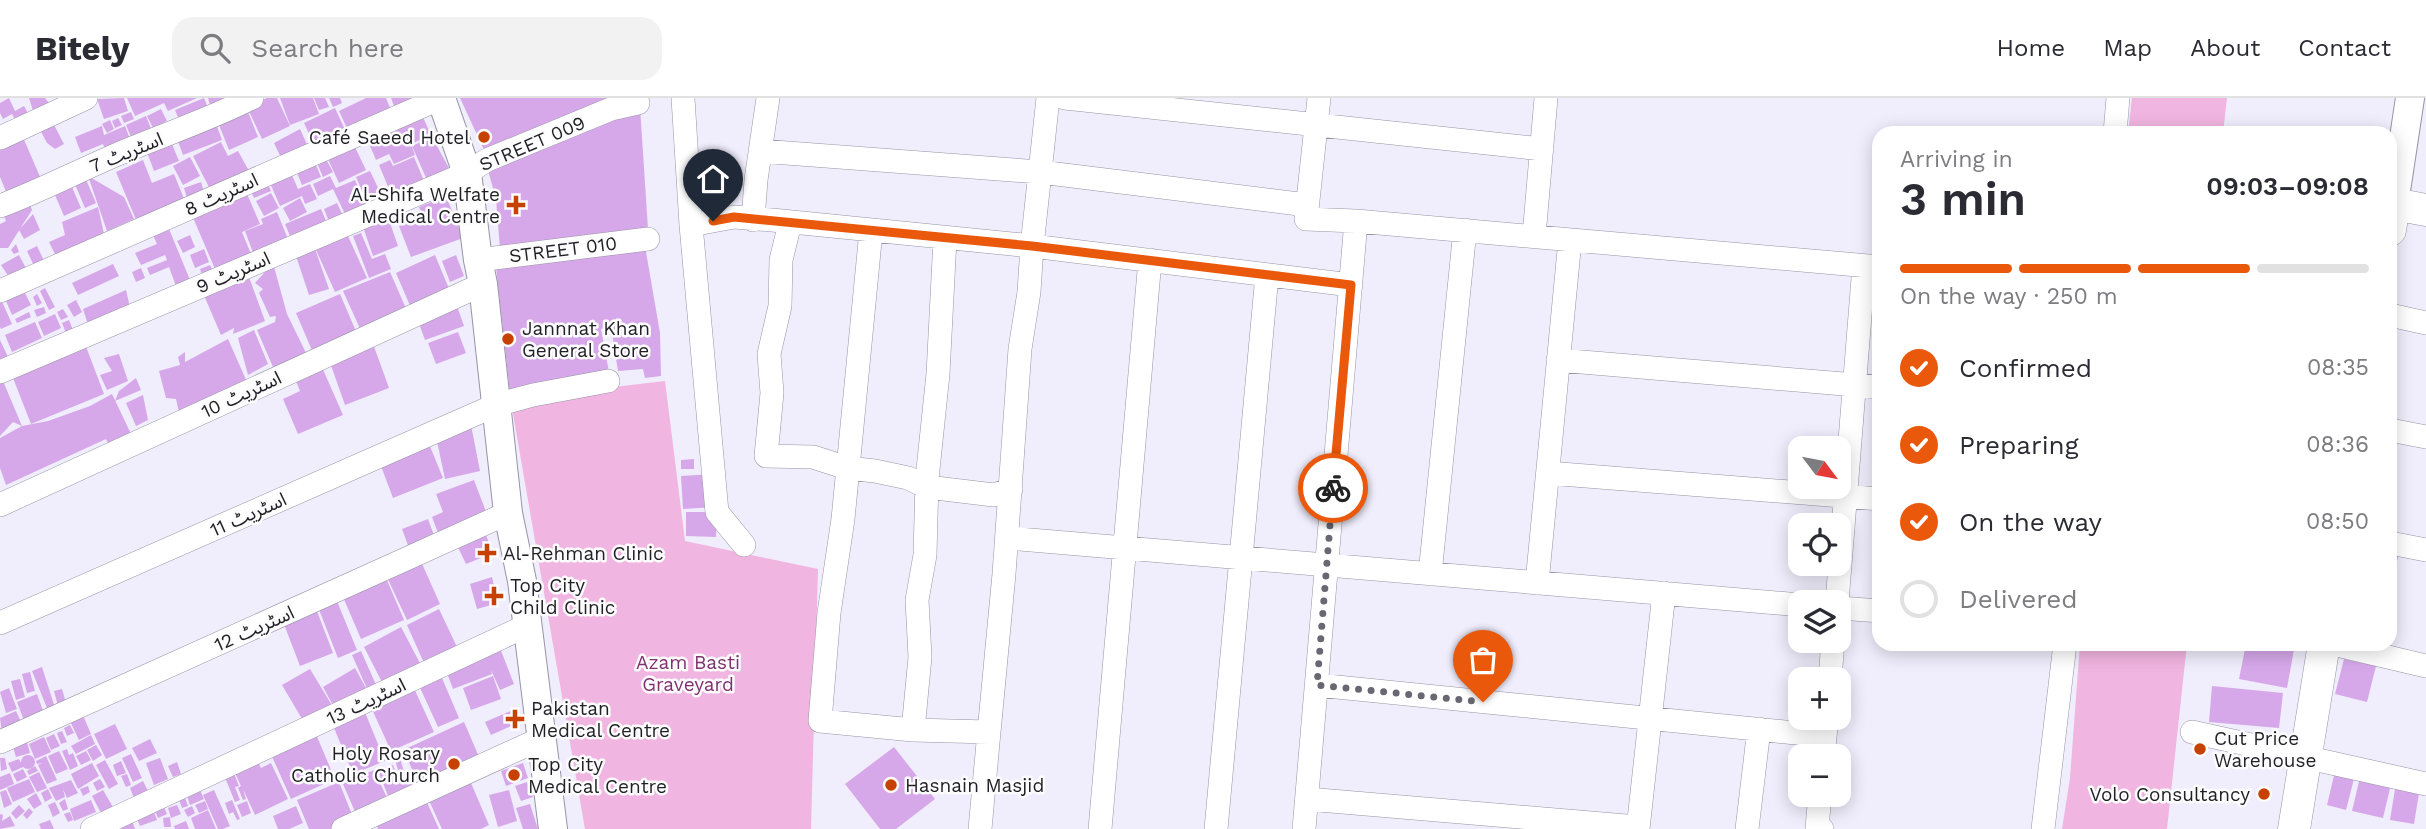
<!DOCTYPE html>
<meta charset="utf-8">
<style>
:root{--surface:#fff;--page:#f2f2f3;--text:#2b2b33;--muted:#7c7c81;--line:#e1e1e2;--accent:#ea580c}
body{margin:0;font-family:"Work Sans","Noto Sans Arabic",sans-serif;background:var(--page);color:var(--text);height:100vh;display:flex;flex-direction:column;font-size:26px;white-space:nowrap}
*{box-sizing:border-box;margin:0}
p{font-size:23px;color:var(--muted)}
.icon{flex:none;width:38px;height:38px;fill:none;stroke:currentColor;stroke-width:2;stroke-linecap:round;stroke-linejoin:round}
.map{position:relative;flex:1;overflow:hidden}
.side{position:absolute;left:1872px;top:28px;width:525px;height:525px;display:flex;flex-direction:column;background:var(--surface);border-radius:21px;box-shadow:0 4px 18px #0003}
.side>*{flex:none}
.needle{width:46px;rotate:122deg}
.buttons{position:absolute;left:1788px;top:338px;display:grid;gap:14px}
.buttons a{display:grid;place-items:center;width:63px;height:63px;border-radius:14px;background:var(--surface);box-shadow:0 4px 18px #0003;font-size:35px}
.pin{position:absolute;display:grid;place-items:center;width:60px;height:60px;color:#fff;margin:-72px -30px;border-radius:50% 50% 50% 0;rotate:-45deg;box-shadow:0 0 7px #0007}
.pin .icon{rotate:45deg}
.courier{position:absolute;display:grid;place-items:center;width:70px;height:70px;margin:-35px;border:5px solid #ea580c;border-radius:50%;background:#fff;color:#222;box-shadow:0 2px 9px #0007}
.summary em{font-style:normal;font-weight:600}
.summary div{display:flex;flex-direction:column-reverse}
.summary{display:flex;align-items:center;justify-content:space-between;height:119px;padding:0 28px}
h1{font-size:46px;font-weight:600;line-height:52px}
.bar{display:grid;grid-template-columns:repeat(4,1fr);gap:10px 7px;align-content:center;height:84px;padding:0 28px}
.bar i{height:9px;border-radius:5px;background:var(--line)}
.bar .current{background:var(--accent)}
.bar p{grid-column:span 4}
ol{padding:0 28px;list-style:none}
li{display:flex;align-items:center;gap:21px;height:77px}
li p{margin-inline-start:auto}
li .icon{padding:7px;border-radius:50%;background:var(--accent);color:#fff;stroke-width:4}
li:last-child{color:var(--muted)}
li i{width:38px;height:38px;border:4px solid var(--line);border-radius:50%}
header{display:flex;align-items:center;gap:42px;box-sizing:border-box;height:98px;padding:0 35px;background:var(--surface);border-bottom:2px solid var(--line)}
header strong{font-size:33px}
nav{display:flex;gap:38px;margin-inline-start:auto;font-size:24px}
.search{width:490px;height:63px;background:var(--page);display:flex;align-items:center;gap:18px;box-sizing:border-box;padding:0 24px;border-radius:21px;color:var(--muted);font-size:26px}
.map>svg:first-child{display:block}
</style>
<header>
<strong>Bitely</strong>
<div class="search"><svg class="icon" aria-label="search" viewBox="0 0 24 24"><circle cx="10" cy="10" r="6"/><path d="M15 15l6 6"/></svg>Search here</div>
<nav><a>Home</a><a>Map</a><a>About</a><a>Contact</a></nav>
</header>
<div class="map">
<svg width="2426" height="731" viewBox="0 0 2426 731">
<rect width="100%" height="100%" fill="#f0edfc"/>
<path fill="#f1b5e1" d="M2132 0H2227L2223 35H2128Z
M665 283 685 443 818 471 811 731H585L512 310 580 293Z
M2080 546H2187L2167 731H2062L2070 680Z"/>
<path fill="#d6a8ea" d="M9 0 15 13 24 8 31 21 18 28 12 16 3 21 0 15V5Z
M29 0H45L49 5 34 16Z
M124 0 128 13 104 21 97 1Z
M127 0H197L168 13 164 5 135 18Z
M204 0 211 17 182 29 175 12Z
M208 0H229L211 11Z
M267 0H277L290 28 262 41 247 9Z
M280 0H313L319 16 290 27Z
M314 0H325L329 9 319 12Z
M329 0H340L342 5 333 9Z
M366 0H386L393 17 350 37 339 13Z
M391 0H413L397 16Z
M460 0H638L485 54Z
M246 9 258 39 229 52 217 22Z
M640 9 648 131 500 151 496 101 486 65Z
M335 10 348 38 317 53 304 25Z
M161 11 167 23 153 30 147 18Z
M131 14 134 21 124 25 121 18Z
M422 17 431 37 411 46 415 57 394 66 389 56 376 62 367 41Z
M146 18 154 38 134 46 126 27Z
M118 20 122 27 115 30 112 23Z
M110 22 114 31 107 35 102 26Z
M52 23 64 46 55 51 47 45 39 30Z
M215 23 222 42 183 57 176 38Z
M102 28 104 37 125 28 130 41 105 51 103 46 81 55 75 39Z
M300 31 310 53 284 66 274 45Z
M22 37 44 88 10 103 0 79V47Z
M169 39 179 63 154 73 145 49Z
M432 39 449 70 427 82 412 48Z
M221 44 228 58 238 53 249 73 211 93 193 58Z
M354 47 366 72 339 85 327 59Z
M190 59 200 78 183 87 173 68Z
M414 59 424 83 392 98 379 67 390 62 393 68Z
M326 61 333 74 323 79 317 65Z
M143 62 152 85 174 76 185 103 137 124 116 74Z
M316 67 321 79 302 87 297 75Z
M370 73 381 96 366 102 356 79Z
M291 75 298 91 310 86 317 101 305 106 302 98 280 108 270 85Z
M88 78 124 99 134 121 107 133Z
M330 78 336 90 355 82 366 107 345 116 333 91 318 98 313 86Z
M85 79 96 105 85 110 74 84Z
M69 82 81 110 64 118 52 90Z
M201 84 204 94 187 100 184 90Z
M267 84 271 93 254 100 250 91Z
M245 91 260 126 242 134 251 156 215 171 191 115Z
M271 95 279 110 264 118 256 103Z
M446 98 463 140 411 159 399 128 423 119 419 109Z
M300 100 307 114 290 123 283 110Z
M28 101 32 112 8 150H0V126L6 123 1 111Z
M337 105 344 120 330 126 324 111Z
M98 109 104 136 56 158 49 144 65 137 62 124Z
M321 111 329 130 293 145 285 126Z
M277 114 290 146 255 160 245 133 263 126 261 121Z
M33 116 40 132 24 141 19 132Z
M388 119 398 148 373 158 363 129Z
M167 126 190 182 176 188 169 169 150 177 147 170 167 162 165 157 141 167 135 155 157 146 151 133Z
M361 135 372 161 385 156 391 171 369 180 353 138Z
M190 137 195 149 183 155 177 143Z
M348 138 367 180 335 194 316 152Z
M16 146 19 154 14 156 11 152Z
M37 148 45 165 35 170 27 153Z
M314 148 329 191 309 197 295 155Z
M645 148 660 235 661 278 645 280 643 271 618 273 611 229 601 231 609 274 510 295 496 169Z
M204 151 209 164 195 170 190 157Z
M19 157 28 174 11 182 1 167Z
M435 157 450 193 411 210 396 175Z
M456 157 464 178 450 184 442 163Z
M273 165 287 216 309 261 273 269 257 232 275 224 276 218 270 219 259 195 263 191 255 185Z
M113 166 119 178 78 197 72 185Z
M210 167 213 173 202 177 200 171Z
M141 170 145 180 136 184 132 174Z
M390 174 408 215 362 235 343 193Z
M249 179 265 223 233 236 234 230 221 237 203 195Z
M21 187 31 207 12 217 3 196Z
M45 190 55 209 49 212 40 193Z
M126 192 132 218 90 233 83 211Z
M37 196 42 205 37 208 33 199Z
M340 196 358 238 314 257 296 215Z
M0 199 12 226 1 231 0 229Z
M76 202 82 214 74 219 67 207Z
M456 205 464 228 425 242 417 220Z
M44 209 46 215 37 219 34 212Z
M63 211 68 219 61 222 57 214Z
M29 214 31 219 17 225 15 221Z
M55 216 61 230 44 238 38 224Z
M69 222 73 232 66 235 62 225Z
M35 224 42 240 12 254 5 237Z
M254 232 268 266 248 277 238 240Z
M458 234 466 255 436 266 428 245Z
M228 241 247 284 180 319 176 301 166 300 159 273 180 267 178 259 185 254V264Z
M0 242 9 261 0 265Z
M372 243 389 290 345 307 328 259Z
M85 246 104 296 31 326 13 280Z
M119 256 128 283 107 292 100 277 112 273 104 260Z
M321 267 343 317 298 336 283 301 300 293 294 278Z
M136 280 141 292 115 303 119 293Z
M3 283 22 328 13 324 0 338V284Z
M112 296 133 340 110 350 106 341 6 387 0 370V340L22 328 48 323 90 308Z
M143 297 148 322 136 328 126 305Z
M471 327 480 373 445 381 435 334Z
M427 341 443 380 393 400 378 360Z
M694 361V371H681V362Z
M713 376 715 409 683 411 681 378Z
M474 382 488 419 438 435 432 419 443 414 436 396Z
M686 414H717L716 439 686 438Z
M428 421 435 440 409 450 402 431Z
M484 432 493 455 466 466 455 443Z
M2390 453 2399 456 2391 486H2390Z
M419 459 440 506 407 522 385 475Z
M383 473 404 522 361 541 340 492Z
M492 479 498 505 477 511 470 486Z
M334 496 357 552 338 560 316 504Z
M315 508 333 555 300 568 282 521Z
M439 511 457 549 424 565 407 527Z
M401 529 422 569 384 588 364 549Z
M498 545 514 586 500 592 491 572 492 576 453 591 444 567Z
M2246 546H2295L2287 590 2239 581Z
M361 553 377 589 368 593 352 557Z
M2344 561 2376 568 2367 604 2335 596Z
M42 569 56 613 49 615 32 573Z
M355 570 367 592 335 611 323 589Z
M310 571 333 609 305 626 282 587Z
M439 573 459 620 438 629 417 583Z
M30 574 35 593 27 595 22 576Z
M493 578 501 601 471 612 463 590Z
M20 581 25 599 16 602 11 583Z
M413 588 434 634 391 653 370 607Z
M2212 588 2283 595 2279 630 2209 624Z
M9 590 17 611 6 615 0 594Z
M62 591 66 605 58 608 54 593Z
M37 596 46 621 26 628 17 604Z
M515 611 520 624 491 637 485 624Z
M364 612 385 663 353 676 332 625Z
M16 613 23 628 2 636 0 620Z
M82 615 91 636 79 642 69 621Z
M464 624 480 661 420 688 403 652Z
M115 626 127 651 106 661 94 636Z
M70 627 74 635 67 638 64 630Z
M62 633 67 644 61 646 57 635Z
M315 634 335 681 291 701 270 654Z
M54 636 60 648 51 652 46 640Z
M91 637 95 646 76 656 71 648Z
M44 639 51 654 35 661 29 646Z
M150 641 157 655 139 663 132 650Z
M27 644 30 655 16 659 13 649Z
M96 647 102 657 93 663 87 652Z
M894 649 935 701 896 731H880L845 686Z
M67 651 69 657 73 655 78 668 70 672 62 653Z
M59 653 68 671 56 676 48 658Z
M86 653 91 662 81 667 76 658Z
M131 656 142 680 133 684 122 660Z
M399 657 405 677 400 678 394 659Z
M21 664a7 7 0 1 1 14 0a7 7 0 1 1-14 0Z
M46 658 57 682 47 686 38 667 42 665 37 666 36 663Z
M0 660H5L7 671 1 673Z
M160 660 168 681 154 687 146 665Z
M19 661 23 669 12 674 8 665Z
M105 662 118 686 109 691 96 667Z
M121 663 126 675 117 678 113 667Z
M177 664 181 676 173 679 168 668Z
M258 664 261 670 271 665 288 701 255 717 243 691 246 701 243 702 238 690 241 688 235 675Z
M92 665 99 678 78 691 71 676Z
M523 665 528 680 506 688 501 673Z
M393 667 399 682 410 677 417 695 391 705 378 673Z
M35 668 38 673 29 677 27 673Z
M2336 669 2356 673 2346 712 2327 707Z
M23 671 27 679 17 684 13 676Z
M374 672 388 702 356 716 343 686Z
M233 673 239 688 235 689 240 702 235 704 224 677Z
M39 674 47 690 37 694 29 679Z
M10 675 14 686 0 692V679Z
M2361 675 2392 682 2383 720 2352 713Z
M127 676 131 687 126 689 121 678Z
M468 678 489 727 481 731H442L426 696Z
M29 681 35 694 13 704 7 690Z
M100 681 105 689 97 693 93 685Z
M71 682 78 695 67 700 63 691 65 699 56 703 49 690Z
M143 683 148 693 134 700 130 690Z
M339 684 355 724 338 731H309L297 702Z
M527 684 533 699 521 703 515 688Z
M2396 685 2420 689 2414 726 2390 722Z
M88 688 90 694 83 698 80 691Z
M199 690 204 701 190 707 186 695Z
M48 691 52 700 45 704 41 695Z
M6 692 12 706 4 710 0 694Z
M103 692 113 709 101 715 92 698Z
M214 692 230 728 223 731H218L203 697Z
M509 692 517 723 498 729 489 697Z
M36 695 42 706 34 711 27 701Z
M184 697 188 708 182 710 178 699Z
M425 700 439 731H378L375 722Z
M65 701 68 711 63 713 59 705Z
M91 702 96 714 74 723 70 711Z
M232 702 240 721 237 722 233 714 229 716 225 705Z
M205 703 208 711 199 715 195 707Z
M247 703 251 715 242 719 237 707Z
M55 704 60 715 53 719 48 707Z
M530 706 536 725 538 731H523L516 710Z
M19 707 25 713 16 721 11 715Z
M163 707 167 716 158 720 154 711Z
M177 707 181 716 171 720 168 710Z
M192 708 195 715 188 719 184 712Z
M296 708 303 725 289 731H278L273 718Z
M29 710 33 714 27 721 23 717Z
M153 711 157 722 140 728 136 719Z
M208 712 216 731H195L191 720Z
M70 714 73 722 68 724 64 716Z
M0 716 3 717 2 723 10 718 15 728 0 731Z
M170 719 171 729H164L163 720Z
M131 720 135 731H122L119 724Z
M50 722 54 731H41L39 726Z
M186 723 189 731H175L174 728Z"/>
<g fill="none" stroke-linecap="round" stroke-linejoin="round">
<g stroke="#9794a5" stroke-width="24">
<path id="minor" d="M683 0 691 127 717 414 744 447
M1065 0 1542 51
M1319 0 1306 121 1356 123 1880 169
M2115 35 2118 0
M0 40 86 0
M760 53 1040 74 1307 107
M0 108C40 93 78 73 118 56 163 37 208 22 252 0
M753 122 756 82 768 0
M790 125 781 162 780 208 769 256 772 295 766 358 813 359 847 370 875 373 908 380 927 389 994 397 1011 391
M691 127 734 119 772 122 1032 148 1351 187
M871 133 843 421 829 515 820 623 913 632 989 634 980 731
M1534 138 1546 0
M478 162 648 141
M0 193 441 0
M2390 217 2426 225
M1558 262 1880 289
M0 274 467 75 487 62 611 11 638 5
M2390 332 2426 339
M1548 375 1880 401
M0 407 483 186
M1007 440 1801 507
M2390 445 2426 452
M1430 476 1465 132
M1537 485 1570 142
M1837 504 1864 168
M1839 510 1880 513
M0 525 496 307 533 297 608 283
M2333 546 2426 568
M1830 581 1833 542
M1317 587 1825 638
M913 632 920 559 917 502 925 457 927 381 938 276 945 141
M989 634 1004 476 1020 251 1029 194 1032 148 1048 0
M2192 634 2426 686
M0 644 508 415
M1823 658 1827 620
M1820 696 1817 730 1822 731
M1307 701 1638 729
M92 731 526 528
M343 731 540 641
M1100 731 1150 162
M1216 731 1267 177
M1304 731 1356 123
M1638 731 1664 495
M1747 731 1759 631
M2043 731 2065 546"/>
</g>
<g stroke="#9794a5" stroke-width="30">
<path id="tertiary" d="M441 0 467 75 478 162 483 186 508 415 522 483 553 731
M2394 106 2410 0"/>
</g>
<g stroke="#9794a5" stroke-width="33">
<path id="secondary" d="M2390 132 2394 106 2426 112
M2294 731 2324 546"/>
</g>
<use href="#minor" stroke="#fff" stroke-width="23"/>
<use href="#tertiary" stroke="#fff" stroke-width="28"/>
<use href="#secondary" stroke="#fff" stroke-width="32"/>
</g>
<g fill="none" stroke-linecap="round" stroke-linejoin="round">
<path stroke="#696771" stroke-width="7" stroke-dasharray="0 12.6" d="M1333 390 1317 587 1483 604"/>
<path stroke="#ea580c" stroke-width="9" d="M713 123 734 119 1032 148 1351 187 1333 390"/>
</g>
<g fill="#c74102" stroke="#fcfcfc" stroke-width="2.5">
<circle cx="484" cy="39" r="7"/>
<path d="M512.5 96.5h7v7h7v7h-7v7h-7v-7h-7v-7h7z"/>
<circle cx="508" cy="241" r="7"/>
<path d="M483.5 444.5h7v7h7v7h-7v7h-7v-7h-7v-7h7z"/>
<path d="M490.5 487.5h7v7h7v7h-7v7h-7v-7h-7v-7h7z"/>
<path d="M511.5 610.5h7v7h7v7h-7v7h-7v-7h-7v-7h7z"/>
<circle cx="2200" cy="651" r="7"/>
<circle cx="454" cy="666" r="7"/>
<circle cx="514" cy="677" r="7"/>
<circle cx="891" cy="687" r="7"/>
<circle cx="2264" cy="696" r="7"/>
</g>
<g text-anchor="middle" stroke-width="5" stroke-linejoin="round" paint-order="stroke">
<g font-size="19" fill="#201f26" stroke="#fcfcfc" text-anchor="start">
<text x="470" y="46" text-anchor="end">Café Saeed Hotel</text>
<text x="500" y="103" text-anchor="end">Al-Shifa Welfate<tspan x="500" dy="22">Medical Centre</tspan></text>
<text x="522" y="237">Jannnat Khan<tspan x="522" dy="22">General Store</tspan></text>
<text x="503" y="462">Al-Rehman Clinic</text>
<text x="510" y="494">Top City<tspan x="510" dy="22">Child Clinic</tspan></text>
<text x="531" y="617">Pakistan<tspan x="531" dy="22">Medical Centre</tspan></text>
<text x="2214" y="647">Cut Price<tspan x="2214" dy="22">Warehouse</tspan></text>
<text x="440" y="662" text-anchor="end">Holy Rosary<tspan x="440" dy="22">Catholic Church</tspan></text>
<text x="528" y="673">Top City<tspan x="528" dy="22">Medical Centre</tspan></text>
<text x="905" y="694">Hasnain Masjid</text>
<text x="2250" y="703" text-anchor="end">Volo Consultancy</text>
</g>
<g font-size="19" fill="#201f26" stroke="#fcfcfc">
<text transform="translate(532 45) rotate(-23)" y="7">STREET 009</text>
<text transform="translate(126 54) rotate(-22)" y="7">اسٹریٹ 7</text>
<text transform="translate(221 96) rotate(-24)" y="7">اسٹریٹ 8</text>
<text transform="translate(563 151) rotate(-7)" y="7">STREET 010</text>
<text transform="translate(233 174) rotate(-23)" y="7">اسٹریٹ 9</text>
<text transform="translate(241 296) rotate(-25)" y="7">اسٹریٹ 10</text>
<text transform="translate(248 416) rotate(-24)" y="7">اسٹریٹ 11</text>
<text transform="translate(254 530) rotate(-24)" y="7">اسٹریٹ 12</text>
<text transform="translate(366 603) rotate(-25)" y="7">اسٹریٹ 13</text>
</g>
<g font-size="19" fill="#7f316f" stroke="#fcfcfc">
<text x="688" y="571">Azam Basti<tspan x="688" dy="22">Graveyard</tspan></text>
</g>
</g>
</svg>
<div class="buttons">
<a><svg class="needle" viewBox="-14 -14 28 28"><path d="M0-13l5 13h-10z" fill="#e53935"/><path d="M0 13l5-13h-10z" fill="#7c7c81"/></svg></a>
<a><svg class="icon" aria-label="locate" viewBox="0 0 24 24"><circle cx="12" cy="12" r="6"/><path d="M12 2v4M12 18v4M2 12h4M18 12h4"/></svg></a>
<a><svg class="icon" aria-label="layers" viewBox="0 0 24 24"><path d="M12 4l9 5-9 5-9-5zM3 14l9 5 9-5"/></svg></a>
<a>+</a>
<a>−</a>
</div>
<div class="pin" style="left:1483px;top:604px;background:#ea580c"><svg class="icon" aria-label="bag" viewBox="0 0 24 24"><path d="M5 8h14l-1 12H6zM9 8a3 3 0 0 1 6 0"/></svg></div>
<div class="pin" style="left:713px;top:123px;background:#1f2937"><svg class="icon" aria-label="home" viewBox="0 0 24 24"><path d="M3 11l9-7 9 7M6 9v11h12V9"/></svg></div>
<div class="courier" style="left:1333px;top:390px"><svg class="icon" aria-label="bike" viewBox="0 0 24 24"><circle cx="6" cy="16" r="4"/><circle cx="18" cy="16" r="4"/><path d="M6 16l4-8h5l3 8M10 8l3 8H6M13 5h3"/></svg></div>
<section class="side">
<div class="summary"><div><h1>3 min</h1><p>Arriving in</p></div><em>09:03–09:08</em></div>
<div class="bar"><i class="current"></i><i class="current"></i><i class="current"></i><i></i><p>On the way · 250 m</p></div>
<ol>
<li><svg class="icon" aria-label="check" viewBox="0 0 24 24"><path d="M5 12l5 5 9-10"/></svg>Confirmed<p>08:35</p></li>
<li><svg class="icon" aria-label="check" viewBox="0 0 24 24"><path d="M5 12l5 5 9-10"/></svg>Preparing<p>08:36</p></li>
<li><svg class="icon" aria-label="check" viewBox="0 0 24 24"><path d="M5 12l5 5 9-10"/></svg>On the way<p>08:50</p></li>
<li><i></i>Delivered</li>
</ol>
</section>
</div>
